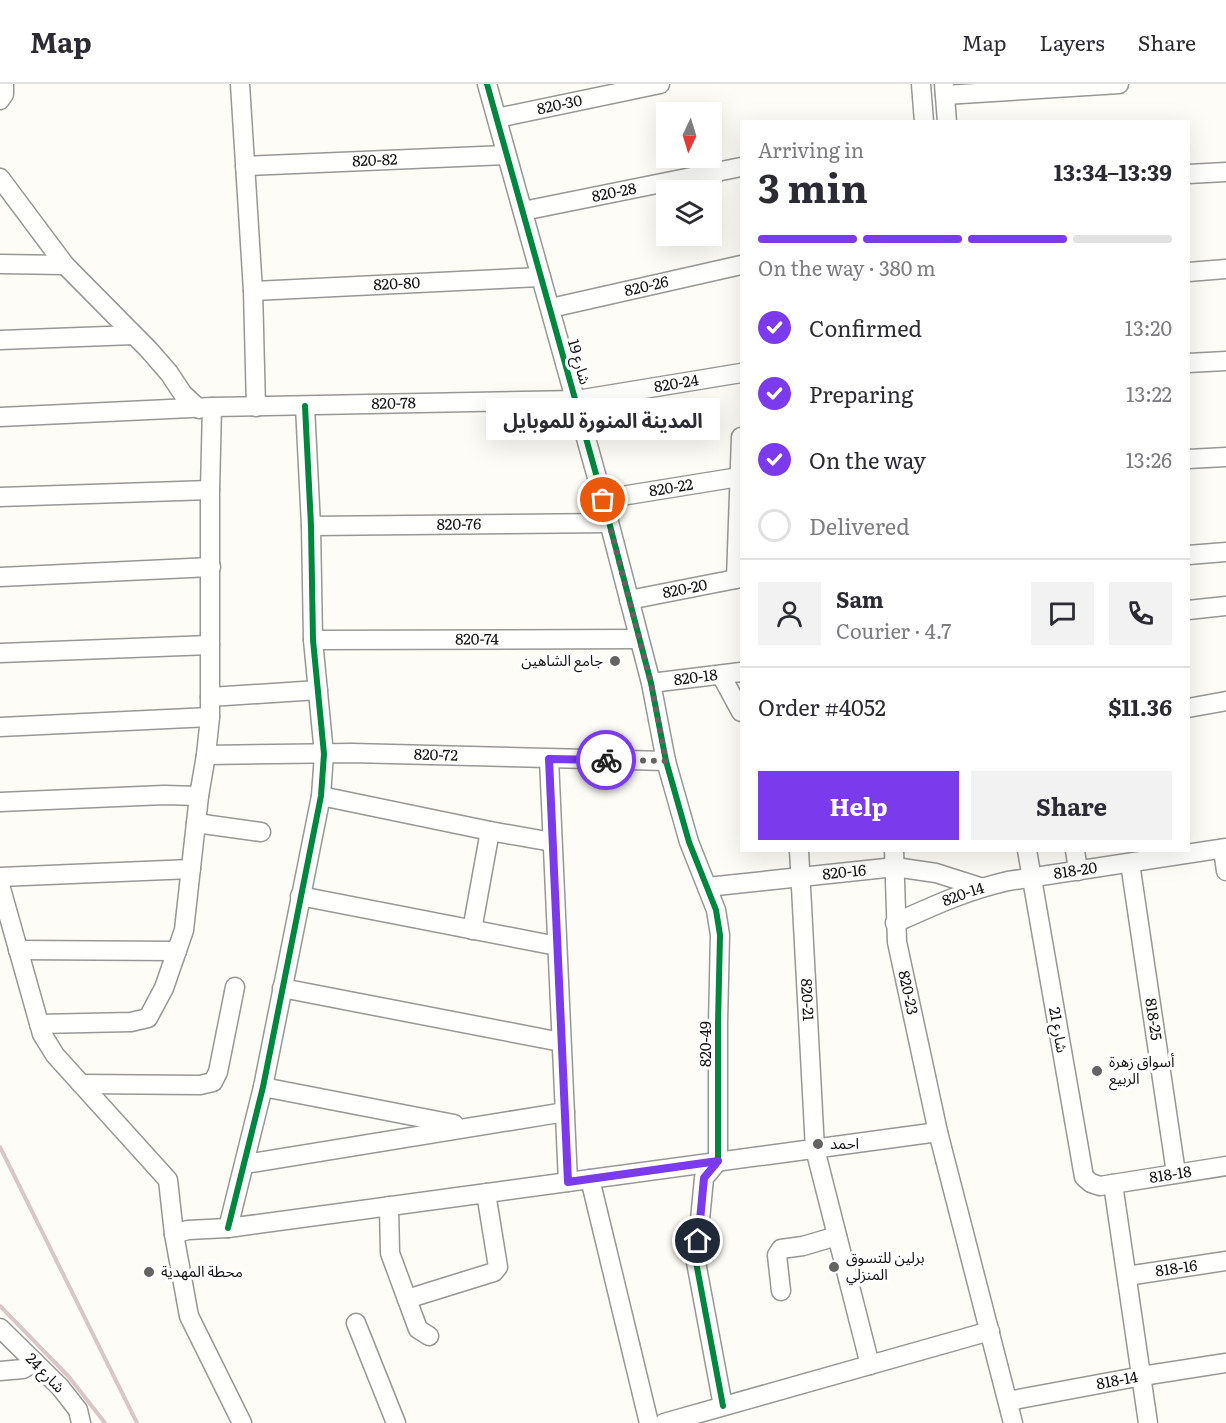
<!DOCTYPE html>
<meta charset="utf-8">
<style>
:root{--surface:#fff;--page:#f2f2f3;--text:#2b2b33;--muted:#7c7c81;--line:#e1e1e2;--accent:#7c3aed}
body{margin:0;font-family:Literata,"Noto Sans Arabic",serif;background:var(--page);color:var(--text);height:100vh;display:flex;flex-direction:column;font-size:22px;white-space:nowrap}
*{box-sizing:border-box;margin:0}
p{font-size:20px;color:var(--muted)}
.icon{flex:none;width:33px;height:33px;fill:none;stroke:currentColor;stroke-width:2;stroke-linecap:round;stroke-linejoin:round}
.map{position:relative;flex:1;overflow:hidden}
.side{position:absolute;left:740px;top:36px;width:450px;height:732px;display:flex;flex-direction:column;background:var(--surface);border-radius:0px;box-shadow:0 6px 24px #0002}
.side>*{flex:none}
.needle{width:39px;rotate:184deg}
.fabs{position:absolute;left:656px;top:18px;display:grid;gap:12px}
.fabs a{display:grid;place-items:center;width:66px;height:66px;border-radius:0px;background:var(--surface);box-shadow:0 6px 24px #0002;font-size:30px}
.pin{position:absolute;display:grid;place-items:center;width:51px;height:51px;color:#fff;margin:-26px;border:3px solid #fff;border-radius:50%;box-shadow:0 2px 6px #0007}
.courier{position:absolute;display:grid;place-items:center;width:60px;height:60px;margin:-30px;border:4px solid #7c3aed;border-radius:50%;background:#fff;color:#222;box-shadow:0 2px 8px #0007}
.bubble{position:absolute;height:42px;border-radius:0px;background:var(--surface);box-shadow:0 6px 24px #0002;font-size:20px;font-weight:700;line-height:42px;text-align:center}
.overview em{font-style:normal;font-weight:700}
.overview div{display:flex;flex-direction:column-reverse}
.overview{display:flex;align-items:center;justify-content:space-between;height:102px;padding:0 18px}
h1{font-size:39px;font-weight:700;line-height:45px}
.bar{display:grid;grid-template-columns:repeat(4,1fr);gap:9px 6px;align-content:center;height:72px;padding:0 18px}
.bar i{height:8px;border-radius:4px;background:var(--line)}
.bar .selected{background:var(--accent)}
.bar p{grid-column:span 4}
.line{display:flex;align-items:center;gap:15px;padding:0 18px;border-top:2px solid var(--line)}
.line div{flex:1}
.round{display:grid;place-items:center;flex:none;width:63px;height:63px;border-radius:0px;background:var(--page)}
ol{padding:0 18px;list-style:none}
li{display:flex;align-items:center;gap:18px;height:66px}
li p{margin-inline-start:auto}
li .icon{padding:6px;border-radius:50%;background:var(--accent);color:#fff;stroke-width:4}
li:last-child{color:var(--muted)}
li i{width:33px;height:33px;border:3px solid var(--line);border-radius:50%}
.cta{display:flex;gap:12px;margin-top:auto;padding:12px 18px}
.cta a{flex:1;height:69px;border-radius:0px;background:var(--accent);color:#fff;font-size:24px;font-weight:700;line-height:69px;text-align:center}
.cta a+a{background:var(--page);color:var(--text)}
header{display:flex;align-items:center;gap:36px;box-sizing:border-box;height:84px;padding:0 30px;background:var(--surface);border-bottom:2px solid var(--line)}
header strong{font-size:28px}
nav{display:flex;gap:33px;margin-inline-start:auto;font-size:21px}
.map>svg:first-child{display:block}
</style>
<header>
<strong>Map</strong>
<nav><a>Map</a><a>Layers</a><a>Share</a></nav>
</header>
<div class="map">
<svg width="1226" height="1339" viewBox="0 0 1226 1339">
<rect width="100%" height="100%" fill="#fdfcf7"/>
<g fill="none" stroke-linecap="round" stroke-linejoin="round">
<g stroke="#979795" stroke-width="21">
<g id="minor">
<path d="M240 0 253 207 256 323"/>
<path d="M487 0 603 415 651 599 666 677 689 758 716 826 720 851 718 939V1077L704 1094 696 1178 723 1322"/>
<path d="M921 0 924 38"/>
<path d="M944 0 947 38"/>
<path d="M945 11 1119 0"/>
<path d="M0 16 4 10V0"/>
<path id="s1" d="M497 34 660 0"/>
<path id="s2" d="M245 82 506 71"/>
<path d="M1188 90 1226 88"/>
<path d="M0 94 65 181 149 266 169 289 183 310 199 325"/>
<path id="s3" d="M523 127 741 83"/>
<path d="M0 180 65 181"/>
<path d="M1188 188 1226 185"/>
<path id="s4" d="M253 207 541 193"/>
<path id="s5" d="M551 224 741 181"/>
<path d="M0 256 134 251"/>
<path d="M1188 279 1226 277"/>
<path id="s6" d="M0 333 212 323 577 316 741 289"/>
<path d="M1188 375 1226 373"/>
<path d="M0 413 210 406"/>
<path id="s7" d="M603 415 739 393"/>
<path id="s8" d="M311 442 609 439"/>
<path d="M1188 471 1226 468"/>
<path d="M0 493 211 483"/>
<path d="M736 495 741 353"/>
<path id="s9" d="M629 516 741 494"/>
<path d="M1188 526 1226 522"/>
<path id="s10" d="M313 556 638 555"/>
<path d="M0 569 210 561"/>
<path d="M721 591 741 628"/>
<path id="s11" d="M651 599 741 588"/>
<path d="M210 613 318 606"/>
<path d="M1188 624 1226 617"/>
<path d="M0 643 210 633"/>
<path id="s12" d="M206 671 352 669 666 677"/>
<path d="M549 675 568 1098"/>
<path d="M321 712 490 747"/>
<path d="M0 718 164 711 199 712 206 671 210 633V406L212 323"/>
<path d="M196 739 261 748"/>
<path d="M1223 765 1226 787"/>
<path id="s13" d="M799 766 815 1065 870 1281"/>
<path id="s14" d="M894 766 897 858 938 1048 1013 1339"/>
<path id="s15" d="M1027 766 1084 1093 1091 1099 1100 1102 1226 1082"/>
<path d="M1075 766 1078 787"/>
<path id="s16" d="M1130 779 1176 1089"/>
<path d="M0 793 191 785"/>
<path d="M0 801 42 950 55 971 168 1096 174 1150 189 1232 242 1339"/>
<path id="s17" d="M707 803 895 783 936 789 980 803"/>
<path d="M300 812 557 862"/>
<path id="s18" d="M895 839C935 821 965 807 1008 797L1226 764"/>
<path d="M472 846 490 747 552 758"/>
<path d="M18 866 177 867"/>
<path d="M282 904 561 958"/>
<path d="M39 940 131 938 148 934 164 904 184 846 199 712"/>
<path d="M81 1000 200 1001 213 998 218 988 235 903"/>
<path d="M263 1003 454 1040"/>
<path d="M245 1080 565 1028"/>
<path d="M590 1095 649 1339"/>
<path d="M1113 1100 1148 1339"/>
<path d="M389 1122 390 1169 418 1245 429 1252"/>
<path d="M228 1144 263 1003 321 712 324 670 313 556 311 442 305 322"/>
<path d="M174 1150 188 1146 228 1144 938 1048"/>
<path id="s19" d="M1127 1192 1226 1177"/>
<path d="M781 1207 777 1171 781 1165 803 1162 837 1152"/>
<path d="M407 1215 494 1188 498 1183 486 1109"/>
<path d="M356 1239 396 1339"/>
<path d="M0 1244 60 1303 78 1326 81 1339"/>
<path d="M0 1287 23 1285 35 1278"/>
<path id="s20" d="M1008 1317 1142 1292 1226 1279"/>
<path d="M664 1339 990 1247"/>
</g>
</g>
<use href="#minor" stroke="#fffffe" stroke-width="18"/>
<path stroke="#d9c6c7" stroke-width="4" d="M0 1063 137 1339
M0 1222 69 1293 105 1339"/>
<g stroke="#fff" stroke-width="10">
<path id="cycleway" d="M487 0 603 415 651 599 666 677 689 758 716 826 720 851 718 939V1077L704 1094 696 1178 723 1322
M228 1144 263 1003 321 712 324 670 313 556 311 442 305 322"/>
</g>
<use href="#cycleway" stroke="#00873e" stroke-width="6"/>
</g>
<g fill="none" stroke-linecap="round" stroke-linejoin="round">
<path stroke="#646362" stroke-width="6" stroke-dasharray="0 10.8" d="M603 416 651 599 666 677 606 676"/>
<path stroke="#7c3aed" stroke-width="8" d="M606 676 549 675 568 1098 718 1077 704 1094 698 1157"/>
</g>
<g fill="#646362" stroke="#fff" stroke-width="2">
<circle cx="615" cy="577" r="6"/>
<circle cx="1097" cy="987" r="6"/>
<circle cx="818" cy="1060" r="6"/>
<circle cx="834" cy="1183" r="6"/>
<circle cx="149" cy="1188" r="6"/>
</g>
<g text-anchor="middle" stroke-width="6" stroke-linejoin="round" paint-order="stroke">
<g font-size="15" fill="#111" stroke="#fff">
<text dy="5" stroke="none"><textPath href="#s1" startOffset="64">820-30</textPath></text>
<text dy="5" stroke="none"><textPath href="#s2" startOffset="130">820-82</textPath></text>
<text dy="5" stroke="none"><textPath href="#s3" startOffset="93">820-28</textPath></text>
<text dy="5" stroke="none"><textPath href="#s4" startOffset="144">820-80</textPath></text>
<text dy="5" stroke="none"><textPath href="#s5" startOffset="98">820-26</textPath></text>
<text transform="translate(579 278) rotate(74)" y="5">شارع 19</text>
<text dy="5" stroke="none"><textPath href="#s6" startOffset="678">820-24</textPath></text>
<text dy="5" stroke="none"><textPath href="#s6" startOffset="394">820-78</textPath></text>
<text dy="5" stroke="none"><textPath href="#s7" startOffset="69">820-22</textPath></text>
<text dy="5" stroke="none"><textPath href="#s8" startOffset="148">820-76</textPath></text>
<text dy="5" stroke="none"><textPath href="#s9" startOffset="57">820-20</textPath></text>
<text dy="5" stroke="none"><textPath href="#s10" startOffset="164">820-74</textPath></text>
<text dy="5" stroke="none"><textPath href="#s11" startOffset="45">820-18</textPath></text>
<text dy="5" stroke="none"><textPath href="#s12" startOffset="230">820-72</textPath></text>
<text dy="5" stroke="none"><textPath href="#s18" startOffset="189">818-20</textPath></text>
<text dy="5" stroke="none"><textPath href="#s17" startOffset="138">820-16</textPath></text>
<text dy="5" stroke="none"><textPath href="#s18" startOffset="74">820-14</textPath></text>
<text dy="5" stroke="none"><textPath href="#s14" startOffset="144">820-23</textPath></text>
<text dy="5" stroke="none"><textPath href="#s13" startOffset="150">820-21</textPath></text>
<text dy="5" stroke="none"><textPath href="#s16" startOffset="158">818-25</textPath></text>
<text transform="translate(1058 946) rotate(80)" y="5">شارع 21</text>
<text transform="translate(706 960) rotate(-90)" y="5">820-49</text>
<text dy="5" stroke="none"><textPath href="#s15" startOffset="422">818-18</textPath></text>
<text dy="5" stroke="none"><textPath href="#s19" startOffset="50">818-16</textPath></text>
<text transform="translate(45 1289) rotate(46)" y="5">شارع 24</text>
<text dy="5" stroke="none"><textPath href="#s20" startOffset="111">818-14</textPath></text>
</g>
<g font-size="15" fill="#111" stroke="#fff" text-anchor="start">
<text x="603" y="582" text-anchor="end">جامع الشاهين</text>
<text x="1109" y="983">أسواق زهرة<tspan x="1109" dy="17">الربيع</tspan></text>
<text x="830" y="1065">احمد</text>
<text x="846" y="1179">برلين للتسوق<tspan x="846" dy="17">المنزلي</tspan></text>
<text x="161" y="1193">محطة المهدية</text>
</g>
</g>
</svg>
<div class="fabs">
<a><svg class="needle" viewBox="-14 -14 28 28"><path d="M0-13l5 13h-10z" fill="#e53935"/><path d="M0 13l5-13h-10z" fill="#7c7c81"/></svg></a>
<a><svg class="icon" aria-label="layers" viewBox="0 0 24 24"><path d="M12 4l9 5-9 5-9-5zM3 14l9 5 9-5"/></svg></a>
</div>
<div class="pin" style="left:603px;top:416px;background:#ea580c"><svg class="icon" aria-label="bag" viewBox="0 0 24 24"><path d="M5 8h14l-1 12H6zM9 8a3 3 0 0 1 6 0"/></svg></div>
<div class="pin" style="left:698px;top:1157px;background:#1f2937"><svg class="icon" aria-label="home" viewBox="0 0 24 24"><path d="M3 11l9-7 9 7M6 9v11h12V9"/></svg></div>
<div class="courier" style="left:606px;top:676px"><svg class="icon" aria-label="bike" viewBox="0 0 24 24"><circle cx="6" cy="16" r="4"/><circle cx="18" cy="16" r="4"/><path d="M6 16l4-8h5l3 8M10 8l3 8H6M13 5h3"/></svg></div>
<div class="bubble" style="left:486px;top:314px;width:234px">المدينة المنورة للموبايل</div>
<section class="side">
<div class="overview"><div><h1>3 min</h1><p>Arriving in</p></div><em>13:34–13:39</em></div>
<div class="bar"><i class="selected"></i><i class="selected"></i><i class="selected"></i><i></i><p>On the way · 380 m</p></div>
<ol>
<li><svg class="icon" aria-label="check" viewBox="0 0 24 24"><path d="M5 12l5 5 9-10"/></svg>Confirmed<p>13:20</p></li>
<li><svg class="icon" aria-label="check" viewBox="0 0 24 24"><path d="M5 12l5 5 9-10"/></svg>Preparing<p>13:22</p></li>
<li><svg class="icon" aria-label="check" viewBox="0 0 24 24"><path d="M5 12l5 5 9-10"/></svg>On the way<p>13:26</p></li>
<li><i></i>Delivered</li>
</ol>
<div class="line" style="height:108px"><a class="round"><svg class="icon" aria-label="person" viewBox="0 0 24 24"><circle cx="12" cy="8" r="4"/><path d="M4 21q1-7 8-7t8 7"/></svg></a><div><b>Sam</b><p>Courier · 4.7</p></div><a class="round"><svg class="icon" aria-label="chat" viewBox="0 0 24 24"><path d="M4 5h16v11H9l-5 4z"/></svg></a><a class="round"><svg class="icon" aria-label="phone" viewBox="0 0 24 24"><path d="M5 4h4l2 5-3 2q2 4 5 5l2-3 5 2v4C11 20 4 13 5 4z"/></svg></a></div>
<div class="line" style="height:78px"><div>Order #4052</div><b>$11.36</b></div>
<div class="cta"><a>Help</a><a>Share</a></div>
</section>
</div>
